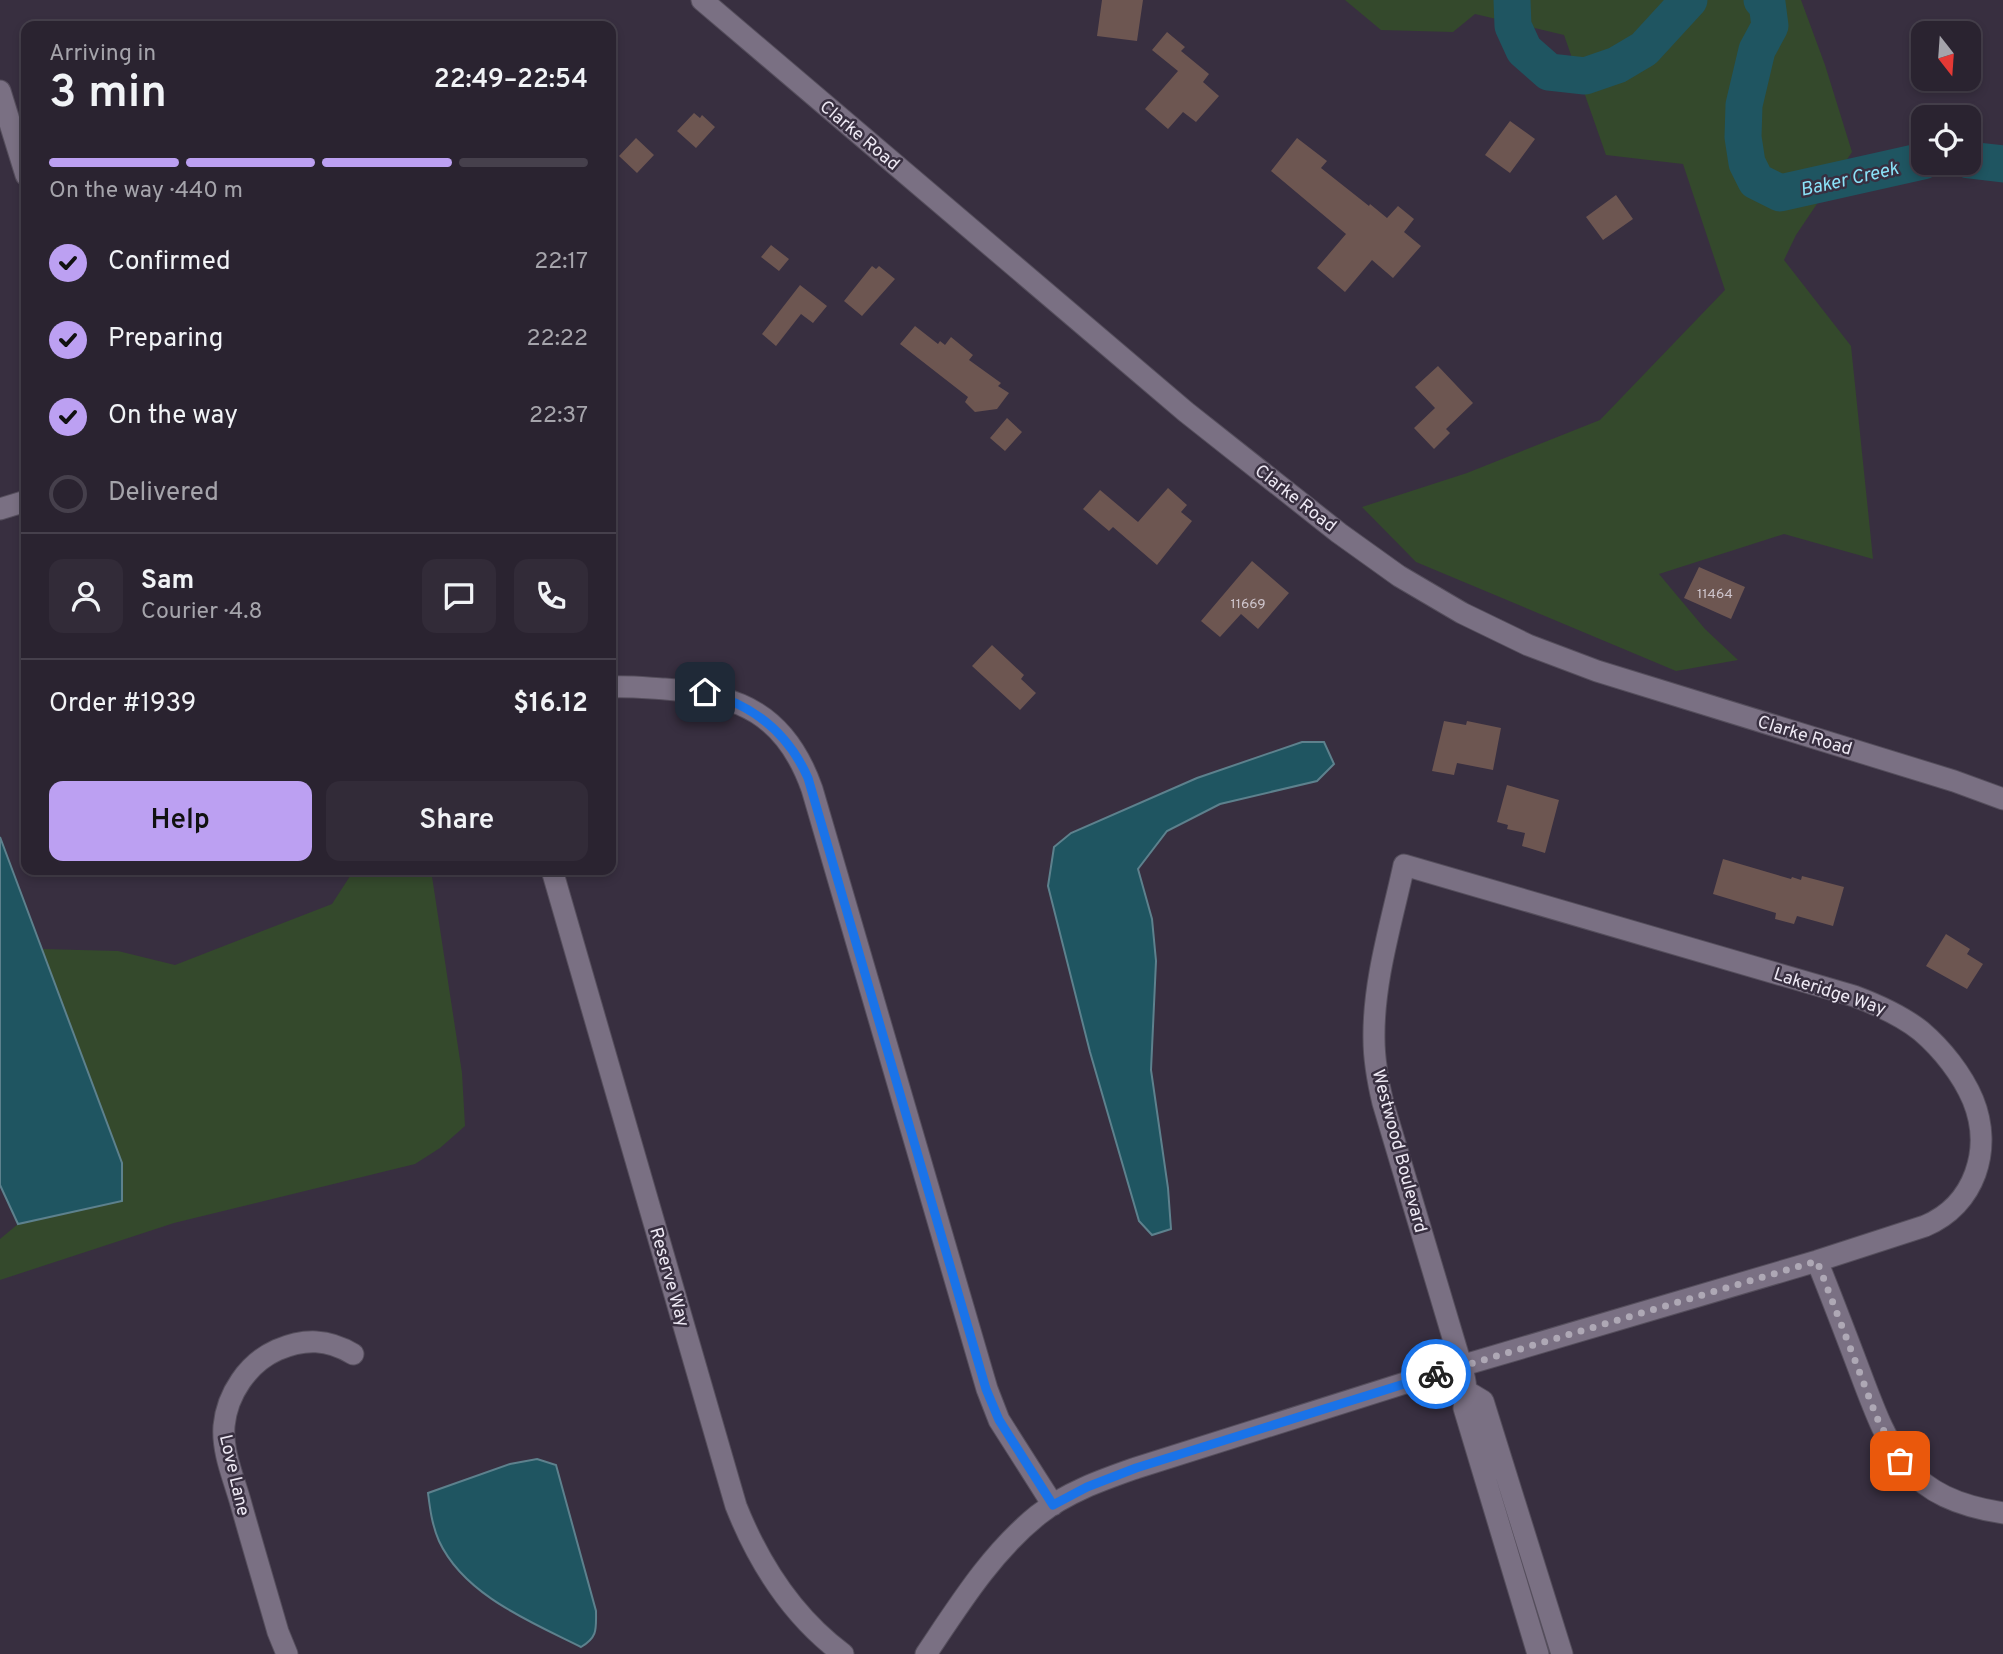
<!DOCTYPE html>
<meta charset="utf-8">
<style>
:root{--surface:#2a2330;--page:#322b38;--text:#f1f3f6;--muted:#a5a4ab;--line:#46404c;--accent:#bca0f2}
body{margin:0;font-family:Overpass,sans-serif;background:var(--page);color:var(--text);height:100vh;display:flex;flex-direction:column;font-size:26px;white-space:nowrap}
*{box-sizing:border-box;margin:0}
p{font-size:23px;color:var(--muted)}
.icon{flex:none;width:38px;height:38px;fill:none;stroke:currentColor;stroke-width:2;stroke-linecap:round;stroke-linejoin:round}
.map{position:relative;flex:1;overflow:hidden}
.drawer{position:absolute;left:21px;top:21px;width:595px;height:854px;display:flex;flex-direction:column;background:var(--surface);border-radius:14px;box-shadow:0 4px 10px #0003,0 0 0 2px var(--line)}
.drawer>*{flex:none}
.needle{width:46px;rotate:163deg}
.controls{position:absolute;left:1911px;top:21px;display:grid;gap:14px}
.controls a{display:grid;place-items:center;width:70px;height:70px;border-radius:14px;background:var(--surface);box-shadow:0 4px 10px #0003,0 0 0 2px var(--line);font-size:35px}
.pin{position:absolute;display:grid;place-items:center;width:60px;height:60px;color:#fff;margin:-30px;border-radius:14px;box-shadow:0 4px 10px #0006}
.courier{position:absolute;display:grid;place-items:center;width:70px;height:70px;margin:-35px;border:5px solid #1a73e8;border-radius:50%;background:#fff;color:#222;box-shadow:0 2px 9px #0007}
.overview em{font-style:normal;font-weight:600}
.overview div{display:flex;flex-direction:column-reverse}
.overview{display:flex;align-items:center;justify-content:space-between;height:119px;padding:0 28px}
h1{font-size:46px;font-weight:600;line-height:52px}
.bar{display:grid;grid-template-columns:repeat(4,1fr);gap:10px 7px;align-content:center;height:84px;padding:0 28px}
.bar i{height:9px;border-radius:5px;background:var(--line)}
.bar .active{background:var(--accent)}
.bar p{grid-column:span 4}
.line{display:flex;align-items:center;gap:18px;padding:0 28px;border-top:2px solid var(--line)}
.line div{flex:1}
.round{display:grid;place-items:center;flex:none;width:74px;height:74px;border-radius:14px;background:var(--page)}
ol{padding:0 28px;list-style:none}
li{display:flex;align-items:center;gap:21px;height:77px}
li p{margin-inline-start:auto}
li .icon{padding:7px;border-radius:50%;background:var(--accent);color:#111;stroke-width:4}
li:last-child{color:var(--muted)}
li i{width:38px;height:38px;border:4px solid var(--line);border-radius:50%}
.primary-button{display:flex;gap:14px;margin-top:auto;padding:14px 28px}
.primary-button a{flex:1;height:80px;border-radius:14px;background:var(--accent);color:#111;font-size:28px;font-weight:600;line-height:80px;text-align:center}
.primary-button a+a{background:var(--page);color:var(--text)}
.map>svg:first-child{display:block}
</style>
<div class="map">
<svg width="2003" height="1654" viewBox="0 0 2003 1654">
<rect width="100%" height="100%" fill="#382f40"/>
<path fill="#34492c" d="M1345 0H1801L1825 65 1852 152 1796 235 1784 260 1851 346 1873 559 1784 534 1659 574 1705 629 1738 660 1676 671 1416 562 1362 507 1467 473 1600 420 1725 290 1683 164 1606 155 1564 35 1475 14 1453 32 1381 30Z
M354 870H431L462 1073 465 1126 440 1148 415 1164 174 1223 0 1280V1239L18 1224 122 1200V1163L42 949 118 951 175 965 332 904Z"/>
<path fill="#1f5561" stroke="#5d818d" stroke-width="2" d="M1302 742H1324L1334 764 1317 781 1220 804 1167 831 1138 869 1152 919 1156 961 1151 1070 1168 1188 1171 1229 1152 1235 1139 1221 1090 1052 1048 886 1054 847 1071 833 1197 778Z
M0 837 122 1163V1201L18 1224 0 1185Z
M537 1459 556 1465 596 1611C596 1629 598 1637 581 1647 531 1622 464 1595 439 1541 432 1525 430 1509 428 1493L510 1464Z"/>
<g fill="none" stroke-linecap="round" stroke-linejoin="round">
<path stroke="#1f5561" stroke-width="37" d="M1512 0 1513 26 1524 50 1549 72 1585 76 1617 65 1644 49 1689 0
M1762 0 1767 3 1770 26 1757 50 1744 105 1743 137 1747 163 1756 181 1780 193 1923 161
M1969 160 2003 164"/>
</g>
<path fill="#6d5651" d="M1102 0H1143L1137 41 1097 36Z
M1167 32 1185 47 1181 51 1209 74 1203 82 1219 96 1196 122 1183 112 1168 129 1145 109 1178 71 1152 50Z
M694 113 700 118 702 115 715 127 696 148 677 131Z
M1510 121 1535 139 1510 173 1485 155Z
M636 138 654 155 637 173 619 156Z
M1297 138 1327 161 1321 168 1369 206 1370 204 1387 218 1398 206 1414 219 1404 232 1421 246 1393 278 1372 260 1345 292 1317 268 1346 234 1271 171Z
M1616 195 1633 219 1603 240 1586 217Z
M771 245 789 259 779 271 761 257Z
M872 266 876 269 879 266 895 279 862 316 844 301Z
M800 285 827 306 813 323 801 314 776 346 762 334Z
M915 326 938 344 940 341 945 345 951 337 973 355 969 360 1001 383 998 386 1009 393 997 409 975 412 965 402 968 397 900 344Z
M1438 366 1473 403 1446 429 1450 433 1434 449 1414 428 1435 408 1415 387Z
M1007 418 1022 432 1005 451 990 438Z
M1168 488 1187 505 1181 512 1192 521 1157 565 1113 527 1109 531 1083 509 1100 490 1138 522Z
M1252 561 1289 593 1258 629 1241 614 1220 637 1201 621Z
M1699 567 1745 587 1731 619 1684 598Z
M992 645 1024 675 1021 679 1036 693 1020 710 972 666Z
M1444 721 1466 725 1467 721 1501 728 1493 770 1457 763 1454 775 1432 771Z
M1507 785 1559 800 1545 853 1522 846 1525 833 1507 829 1508 825 1497 822Z
M1723 859 1791 879 1792 877 1801 880 1802 876 1844 887 1833 926 1797 916 1794 924 1775 919 1776 913 1713 894Z
M1946 934 1970 949 1967 954 1983 964 1967 989 1926 966Z"/>
<g fill="none" stroke-linecap="round" stroke-linejoin="round">
<g stroke="#554e5c" stroke-width="23">
<path id="minor" d="M702 0 1186 412 1339 533 1399 576 1462 613 1528 645 1597 671 1954 781 2003 799
M0 91 26 175
M0 509 26 501
M611 687C629 686 647 688 665 689 740 694 786 715 812 789L987 1389 999 1420 1053 1505
M552 870 736 1506C759 1564 792 1616 843 1654
M1817 1261C1832 1298 1846 1335 1860 1372 1891 1455 1908 1498 2003 1513
M1468 1392 1483 1401 1562 1654
M287 1654 278 1632C266 1590 253 1547 241 1504 234 1479 222 1452 224 1426 227 1394 248 1363 277 1350 305 1338 328 1339 353 1354
M926 1654C959 1605 991 1553 1038 1515 1067 1492 1102 1480 1136 1468L1443 1371 1481 1360 1817 1261 1925 1226C1975 1205 1993 1149 1973 1100 1962 1074 1942 1049 1921 1031 1901 1015 1878 1005 1854 996L1404 865C1392 921 1373 981 1374 1039 1374 1061 1378 1082 1383 1103L1457 1351C1463 1372 1469 1386 1464 1408L1538 1654"/>
</g>
<use href="#minor" stroke="#7a7083" stroke-width="21"/>
</g>
<g fill="none" stroke-linecap="round" stroke-linejoin="round">
<path stroke="#aea8b5" stroke-width="7" stroke-dasharray="0 12.6" d="M1436 1374 1817 1261 1877 1418 1900 1461"/>
<path stroke="#1a73e8" stroke-width="9" d="M705 692C754 705 788 733 808 778L986 1389 999 1420 1053 1505 1087 1487 1136 1468 1436 1374"/>
</g>
<g text-anchor="middle" stroke-width="5" stroke-linejoin="round" paint-order="stroke">
<g font-size="14" fill="#cec4cb">
<text x="1715" y="598">11464</text>
<text x="1248" y="608">11669</text>
</g>
<g font-size="18" fill="#eee9f4" stroke="#382f40">
<text transform="translate(860 135) rotate(40)" y="6">Clarke Road</text>
<text transform="translate(1296 498) rotate(38)" y="6">Clarke Road</text>
<text transform="translate(1805 735) rotate(17)" y="6">Clarke Road</text>
<text transform="translate(1830 991) rotate(18)" y="6">Lakeridge Way</text>
<text transform="translate(1400 1151) rotate(75)" y="6">Westwood Boulevard</text>
<text transform="translate(670 1277) rotate(74)" y="6">Reserve Way</text>
<text transform="translate(235 1475) rotate(77)" y="6">Love Lane</text>
</g>
<g font-size="19" font-style="italic" fill="#8be2f8" stroke="#382f40">
<text transform="translate(1849 178) rotate(-13)" y="7">Baker Creek</text>
</g>
</g>
</svg>
<div class="controls">
<a><svg class="needle" viewBox="-14 -14 28 28"><path d="M0-13l5 13h-10z" fill="#e53935"/><path d="M0 13l5-13h-10z" fill="#a5a4ab"/></svg></a>
<a><svg class="icon" aria-label="locate" viewBox="0 0 24 24"><circle cx="12" cy="12" r="6"/><path d="M12 2v4M12 18v4M2 12h4M18 12h4"/></svg></a>
</div>
<div class="pin" style="left:1900px;top:1461px;background:#ea580c"><svg class="icon" aria-label="bag" viewBox="0 0 24 24"><path d="M5 8h14l-1 12H6zM9 8a3 3 0 0 1 6 0"/></svg></div>
<div class="pin" style="left:705px;top:692px;background:#1f2937"><svg class="icon" aria-label="home" viewBox="0 0 24 24"><path d="M3 11l9-7 9 7M6 9v11h12V9"/></svg></div>
<div class="courier" style="left:1436px;top:1374px"><svg class="icon" aria-label="bike" viewBox="0 0 24 24"><circle cx="6" cy="16" r="4"/><circle cx="18" cy="16" r="4"/><path d="M6 16l4-8h5l3 8M10 8l3 8H6M13 5h3"/></svg></div>
<section class="drawer">
<div class="overview"><div><h1>3 min</h1><p>Arriving in</p></div><em>22:49–22:54</em></div>
<div class="bar"><i class="active"></i><i class="active"></i><i class="active"></i><i></i><p>On the way · 440 m</p></div>
<ol>
<li><svg class="icon" aria-label="check" viewBox="0 0 24 24"><path d="M5 12l5 5 9-10"/></svg>Confirmed<p>22:17</p></li>
<li><svg class="icon" aria-label="check" viewBox="0 0 24 24"><path d="M5 12l5 5 9-10"/></svg>Preparing<p>22:22</p></li>
<li><svg class="icon" aria-label="check" viewBox="0 0 24 24"><path d="M5 12l5 5 9-10"/></svg>On the way<p>22:37</p></li>
<li><i></i>Delivered</li>
</ol>
<div class="line" style="height:126px"><a class="round"><svg class="icon" aria-label="person" viewBox="0 0 24 24"><circle cx="12" cy="8" r="4"/><path d="M4 21q1-7 8-7t8 7"/></svg></a><div><b>Sam</b><p>Courier · 4.8</p></div><a class="round"><svg class="icon" aria-label="chat" viewBox="0 0 24 24"><path d="M4 5h16v11H9l-5 4z"/></svg></a><a class="round"><svg class="icon" aria-label="phone" viewBox="0 0 24 24"><path d="M5 4h4l2 5-3 2q2 4 5 5l2-3 5 2v4C11 20 4 13 5 4z"/></svg></a></div>
<div class="line" style="height:91px"><div>Order #1939</div><b>$16.12</b></div>
<div class="primary-button"><a>Help</a><a>Share</a></div>
</section>
</div>
